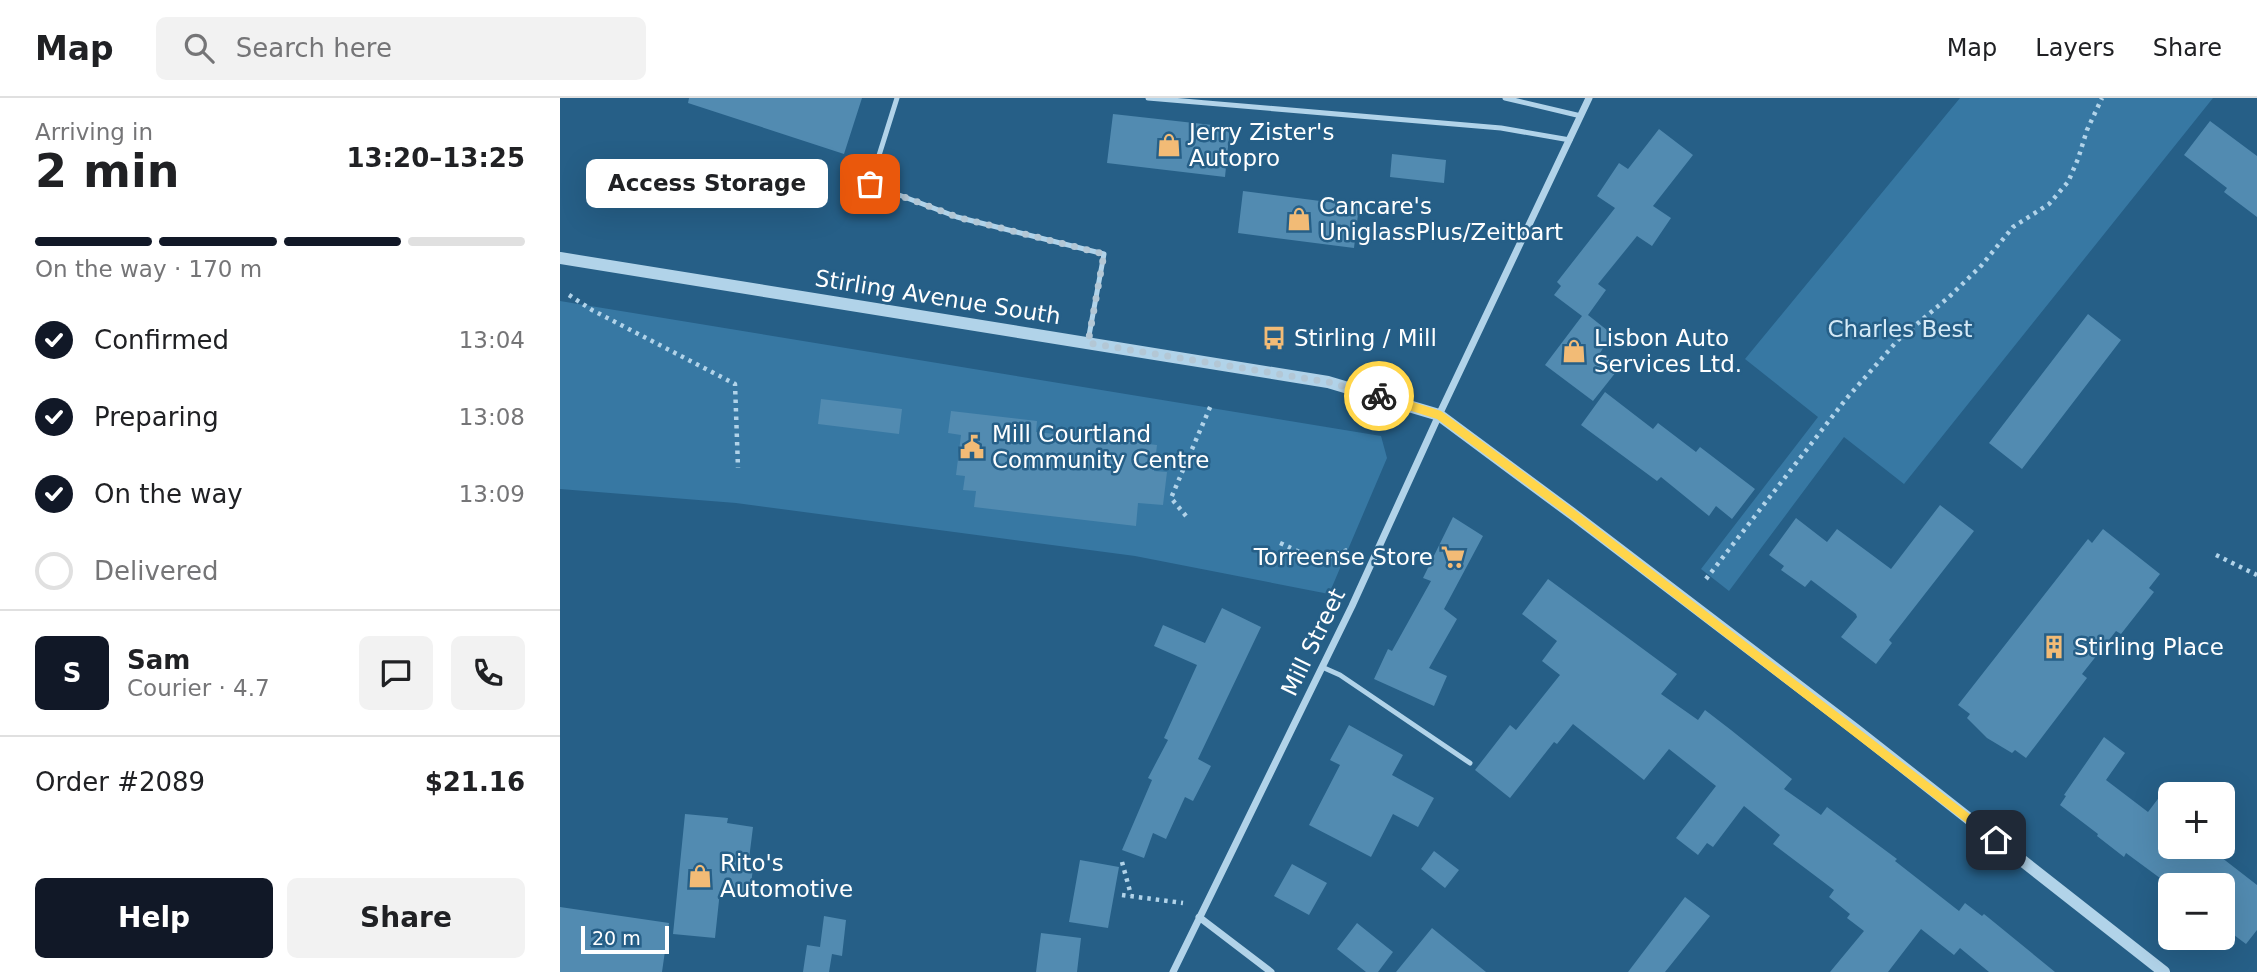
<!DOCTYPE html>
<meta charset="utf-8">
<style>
:root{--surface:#fff;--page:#f2f2f2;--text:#202124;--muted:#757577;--line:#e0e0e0;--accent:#111827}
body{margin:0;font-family:"DejaVu Sans",sans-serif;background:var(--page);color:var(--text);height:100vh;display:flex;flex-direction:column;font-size:26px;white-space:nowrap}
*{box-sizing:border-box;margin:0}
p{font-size:23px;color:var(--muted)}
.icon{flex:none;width:38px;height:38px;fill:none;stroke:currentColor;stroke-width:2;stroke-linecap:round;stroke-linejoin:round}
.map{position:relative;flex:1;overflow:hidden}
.panel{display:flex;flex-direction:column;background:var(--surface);width:560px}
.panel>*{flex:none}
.tools{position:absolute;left:1598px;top:684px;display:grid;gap:14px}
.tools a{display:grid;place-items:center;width:77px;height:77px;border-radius:10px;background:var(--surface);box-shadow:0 7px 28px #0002;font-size:35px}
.scale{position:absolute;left:21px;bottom:18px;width:88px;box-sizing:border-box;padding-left:7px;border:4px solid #fff;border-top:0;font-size:19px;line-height:24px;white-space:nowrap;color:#fff;-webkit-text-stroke:5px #265f87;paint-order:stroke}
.pin{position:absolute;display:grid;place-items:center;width:60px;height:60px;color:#fff;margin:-30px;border-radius:14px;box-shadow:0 4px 10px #0006}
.courier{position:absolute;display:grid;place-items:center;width:70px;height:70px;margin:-35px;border:5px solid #ffd54a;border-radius:50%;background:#fff;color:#222;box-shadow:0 2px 9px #0007}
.bubble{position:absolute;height:49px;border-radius:10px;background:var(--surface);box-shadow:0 7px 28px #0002;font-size:23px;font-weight:600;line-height:49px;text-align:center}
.head em{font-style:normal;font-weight:600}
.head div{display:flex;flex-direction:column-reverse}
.head{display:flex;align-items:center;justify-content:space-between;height:119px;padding:0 35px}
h1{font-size:46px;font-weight:600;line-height:52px}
.bar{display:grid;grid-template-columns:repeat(4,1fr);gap:10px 7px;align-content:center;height:84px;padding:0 35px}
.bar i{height:9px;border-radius:5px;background:var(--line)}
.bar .current{background:var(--accent)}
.bar p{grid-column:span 4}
.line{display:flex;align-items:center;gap:18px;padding:0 35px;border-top:2px solid var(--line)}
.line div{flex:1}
.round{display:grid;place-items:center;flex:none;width:74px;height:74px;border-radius:10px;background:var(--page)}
ol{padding:0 35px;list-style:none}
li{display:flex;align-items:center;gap:21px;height:77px}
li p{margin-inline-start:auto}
li .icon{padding:7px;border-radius:50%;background:var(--accent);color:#fff;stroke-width:4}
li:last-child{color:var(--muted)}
li i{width:38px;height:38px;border:4px solid var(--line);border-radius:50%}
.primary-button{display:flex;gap:14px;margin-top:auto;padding:14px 35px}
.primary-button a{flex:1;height:80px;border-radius:10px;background:var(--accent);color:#fff;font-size:28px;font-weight:600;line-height:80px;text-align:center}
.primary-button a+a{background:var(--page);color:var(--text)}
header{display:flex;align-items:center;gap:42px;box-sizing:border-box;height:98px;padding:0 35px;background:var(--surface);border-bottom:2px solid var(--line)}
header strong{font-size:33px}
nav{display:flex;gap:38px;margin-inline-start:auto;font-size:24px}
.search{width:490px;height:63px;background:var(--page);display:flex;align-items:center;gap:18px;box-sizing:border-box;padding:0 24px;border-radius:10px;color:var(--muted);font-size:26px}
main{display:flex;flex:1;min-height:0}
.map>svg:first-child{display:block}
</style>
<header>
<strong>Map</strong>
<div class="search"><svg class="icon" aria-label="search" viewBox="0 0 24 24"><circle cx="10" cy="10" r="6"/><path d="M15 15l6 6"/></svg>Search here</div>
<nav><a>Map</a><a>Layers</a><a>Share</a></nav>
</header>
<main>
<section class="panel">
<div class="head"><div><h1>2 min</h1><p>Arriving in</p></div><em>13:20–13:25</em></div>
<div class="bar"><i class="current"></i><i class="current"></i><i class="current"></i><i></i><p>On the way · 170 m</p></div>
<ol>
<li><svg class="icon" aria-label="check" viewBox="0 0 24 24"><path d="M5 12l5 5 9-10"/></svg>Confirmed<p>13:04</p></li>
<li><svg class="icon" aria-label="check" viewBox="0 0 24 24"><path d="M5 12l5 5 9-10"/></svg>Preparing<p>13:08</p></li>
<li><svg class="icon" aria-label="check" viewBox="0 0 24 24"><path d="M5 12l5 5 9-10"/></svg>On the way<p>13:09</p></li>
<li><i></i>Delivered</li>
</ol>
<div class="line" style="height:126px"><b class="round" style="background:var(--accent);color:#fff">S</b><div><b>Sam</b><p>Courier · 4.7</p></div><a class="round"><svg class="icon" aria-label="chat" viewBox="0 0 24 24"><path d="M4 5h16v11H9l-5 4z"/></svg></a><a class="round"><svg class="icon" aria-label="phone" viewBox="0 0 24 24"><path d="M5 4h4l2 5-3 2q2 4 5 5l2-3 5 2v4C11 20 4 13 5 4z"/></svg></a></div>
<div class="line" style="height:91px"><div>Order #2089</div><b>$21.16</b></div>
<div class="primary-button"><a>Help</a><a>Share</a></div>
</section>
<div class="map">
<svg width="1697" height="874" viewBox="0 0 1697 874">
<rect width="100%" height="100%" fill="#265f87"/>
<path fill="#3778a3" d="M1400 0H1653L1344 386 1284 339 1169 493 1141 471 1258 319 1185 261Z
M0 203 821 338 827 360 769 496 575 458 176 405 0 391Z"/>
<path fill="#528bb1" d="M129 0H302L284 56 128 5Z
M553 16 670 29 665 79 547 65Z
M1650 23 1697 58V119L1664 94 1667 90 1624 57Z
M1099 31 1133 57 1093 108 1111 120 1092 148 1077 138 1038 186 1046 192 1028 217 1052 236 1040 255 1060 269 1033 303 985 267 1022 218 994 197 1001 188 997 184 1055 110 1037 98 1059 65 1068 71Z
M832 56 886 62 884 85 830 79Z
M683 93 799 108 794 150 678 135Z
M1528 216 1561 242 1462 371 1429 345Z
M1045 294 1093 331 1098 325 1136 354 1140 349 1195 391 1172 421 1156 408 1149 418 1101 379 1097 383 1021 327Z
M261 301 342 311 339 336 258 326Z
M391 313 477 323 476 334 597 347 594 373 607 374 603 407 578 405 576 428 414 409 416 393 403 392 405 378 396 377 401 337 388 335Z
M1380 407 1414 433 1329 542 1332 545 1316 566 1281 539 1297 519 1296 516 1251 482 1245 489 1221 472 1224 468 1209 457 1236 420 1267 444 1277 431 1331 471Z
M893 419 923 438 884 511 897 521 869 570 887 578 874 608 814 581 828 551 832 553 871 483 863 480Z
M1543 431 1600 476 1589 490 1594 494 1561 536 1556 533 1522 576 1527 580 1466 660 1455 652 1452 655 1427 640 1407 620 1410 616 1398 607 1528 441 1532 445Z
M988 481 1117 576 1101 596 1138 622 1145 612 1171 632 1232 681 1224 691 1261 717 1267 709 1337 761 1335 763 1399 813 1405 805 1422 818 1424 816 1495 874H1429L1400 850 1394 857 1361 831 1328 874H1270L1304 833 1287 820 1290 816 1269 799 1274 792 1213 746 1220 737 1184 708 1153 749 1147 745 1138 757 1116 740 1156 688 1109 651 1084 682 1013 626 997 646 994 644 950 700 915 672 950 627 956 632 1000 577 982 563 997 543 962 516Z
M662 510 701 529 638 661 651 668 633 703 625 699 606 741 593 735 584 760 562 752 592 682 588 680 608 642 604 640 637 567 594 548 603 527 645 545Z
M789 627 843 657 832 677 874 700 858 729 833 716 811 759 749 727 780 667 770 662Z
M1544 639 1565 655 1546 682 1588 714 1610 685V749H1648L1697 787V832L1686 846 1662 828V788H1625L1609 775 1604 783 1566 755 1564 759 1537 738 1538 736 1500 707 1506 698 1504 697Z
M125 716 168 720 167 725 193 729 188 769H193L190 797 160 793 155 840 113 836Z
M874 753 899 772 885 790 861 771Z
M520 762 559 769 548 830 509 824Z
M732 766 767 785 749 817 714 798Z
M1125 799 1150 818 1105 874H1068Z
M0 809 109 825 102 874H0Z
M264 818 286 822 282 858 272 856 269 874H243L247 847 260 849Z
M797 825 833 854 818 874H806L777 851Z
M872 830 926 874H836Z
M481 835 521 840 517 874H476Z"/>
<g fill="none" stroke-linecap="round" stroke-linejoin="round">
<path stroke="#b1d3e9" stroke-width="4.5" stroke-dasharray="3.5 5" stroke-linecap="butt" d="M9 197 32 212 175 286 178 370
M626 418 611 400 651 307
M720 445C754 460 754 466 790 451
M1656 457 1697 477
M1146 481 1286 301 1338 242 1389 199 1421 168 1453 129 1489 106 1508 84 1518 61 1527 32 1542 0
M562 764 571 797
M562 797 623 805"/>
<path stroke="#b1d3e9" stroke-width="5" d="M337 0 310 86 397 119 544 156 528 243
M588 0 941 30 1010 42
M945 0 1021 18
M762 569 780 577 910 665"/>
<path stroke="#b1d3e9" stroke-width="7" d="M639 819 711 874
M613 874 792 508 879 317 1029 0"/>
<path stroke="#b1d3e9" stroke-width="12" d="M0 160 768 284 879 317 1014 417 1296 632 1604 874"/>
</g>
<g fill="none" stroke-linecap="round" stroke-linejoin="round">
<path stroke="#b3c7d5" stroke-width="7" stroke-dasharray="0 12.6" d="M310 86 397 119 544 156 528 245 768 284 819 298"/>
<path stroke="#ffd54a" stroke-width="9" d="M819 298 879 317 1014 417 1436 742"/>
</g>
<defs>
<g id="shop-bare" transform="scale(1.89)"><path d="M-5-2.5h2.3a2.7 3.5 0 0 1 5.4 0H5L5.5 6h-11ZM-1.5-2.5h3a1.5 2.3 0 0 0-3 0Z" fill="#f2bb76" stroke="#265f87" stroke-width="2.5" paint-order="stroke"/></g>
<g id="bus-bare" transform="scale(1.89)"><path d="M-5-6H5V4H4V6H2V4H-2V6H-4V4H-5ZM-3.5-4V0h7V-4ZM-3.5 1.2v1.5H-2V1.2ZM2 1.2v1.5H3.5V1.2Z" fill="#f2bb76" stroke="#265f87" stroke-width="2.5" paint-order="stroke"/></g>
<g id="civic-bare" transform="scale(1.89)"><path d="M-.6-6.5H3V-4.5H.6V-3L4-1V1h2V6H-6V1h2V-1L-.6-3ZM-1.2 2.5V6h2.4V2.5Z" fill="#f2bb76" stroke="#265f87" stroke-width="2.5" paint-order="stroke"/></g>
<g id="supermarket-bare" transform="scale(1.89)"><path d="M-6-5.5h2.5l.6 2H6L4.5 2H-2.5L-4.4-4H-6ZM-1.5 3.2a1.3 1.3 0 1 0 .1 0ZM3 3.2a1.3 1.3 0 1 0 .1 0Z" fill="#f2bb76" stroke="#265f87" stroke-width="2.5" paint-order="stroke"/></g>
<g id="building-bare" transform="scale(1.89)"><path d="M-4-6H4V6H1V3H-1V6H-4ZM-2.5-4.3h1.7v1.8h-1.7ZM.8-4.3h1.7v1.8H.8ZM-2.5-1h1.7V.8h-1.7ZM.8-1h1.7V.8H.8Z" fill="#f2bb76" stroke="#265f87" stroke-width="2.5" paint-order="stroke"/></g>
</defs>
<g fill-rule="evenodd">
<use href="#shop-bare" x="609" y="47"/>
<use href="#shop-bare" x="739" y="121"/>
<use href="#bus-bare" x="714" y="240"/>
<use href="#shop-bare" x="1014" y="253"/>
<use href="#civic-bare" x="412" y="349"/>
<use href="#supermarket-bare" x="893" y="459"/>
<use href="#building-bare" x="1494" y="549"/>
<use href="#shop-bare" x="140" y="778"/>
</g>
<g text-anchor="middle" stroke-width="5" stroke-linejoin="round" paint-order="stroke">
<g font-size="23" fill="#fff" stroke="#265f87" text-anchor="start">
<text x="629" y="42">Jerry Zister's<tspan x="629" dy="26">Autopro</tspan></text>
<text x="759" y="116">Cancare's<tspan x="759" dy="26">UniglassPlus/Zeitbart</tspan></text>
<text x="734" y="248">Stirling / Mill</text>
<text x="1034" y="248">Lisbon Auto<tspan x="1034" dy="26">Services Ltd.</tspan></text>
<text x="432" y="344">Mill Courtland<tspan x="432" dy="26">Community Centre</tspan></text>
<text x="873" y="467" text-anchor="end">Torreense Store</text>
<text x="1514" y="557">Stirling Place</text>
<text x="160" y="773">Rito's<tspan x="160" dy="26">Automotive</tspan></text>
</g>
<g font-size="23" fill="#fff" stroke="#265f87">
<text transform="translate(378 199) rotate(9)" y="8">Stirling Avenue South</text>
<text transform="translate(753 544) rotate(-64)" y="8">Mill Street</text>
</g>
<g font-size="23" fill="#d5eaf7" stroke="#265f87">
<text x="1340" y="239">Charles Best</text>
</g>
</g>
</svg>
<div class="tools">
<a>+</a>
<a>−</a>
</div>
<div class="scale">20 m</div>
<div class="pin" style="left:310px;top:86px;background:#ea580c"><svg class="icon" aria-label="bag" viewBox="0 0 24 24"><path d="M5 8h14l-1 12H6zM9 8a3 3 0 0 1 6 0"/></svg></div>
<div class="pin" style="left:1436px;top:742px;background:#1f2937"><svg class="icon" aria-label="home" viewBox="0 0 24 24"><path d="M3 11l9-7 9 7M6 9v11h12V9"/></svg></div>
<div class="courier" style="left:819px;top:298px"><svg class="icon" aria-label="bike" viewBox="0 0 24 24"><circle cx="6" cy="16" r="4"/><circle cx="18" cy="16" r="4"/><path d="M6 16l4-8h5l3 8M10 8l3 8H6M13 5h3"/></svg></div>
<div class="bubble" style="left:26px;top:61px;width:242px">Access Storage</div>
</div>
</main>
